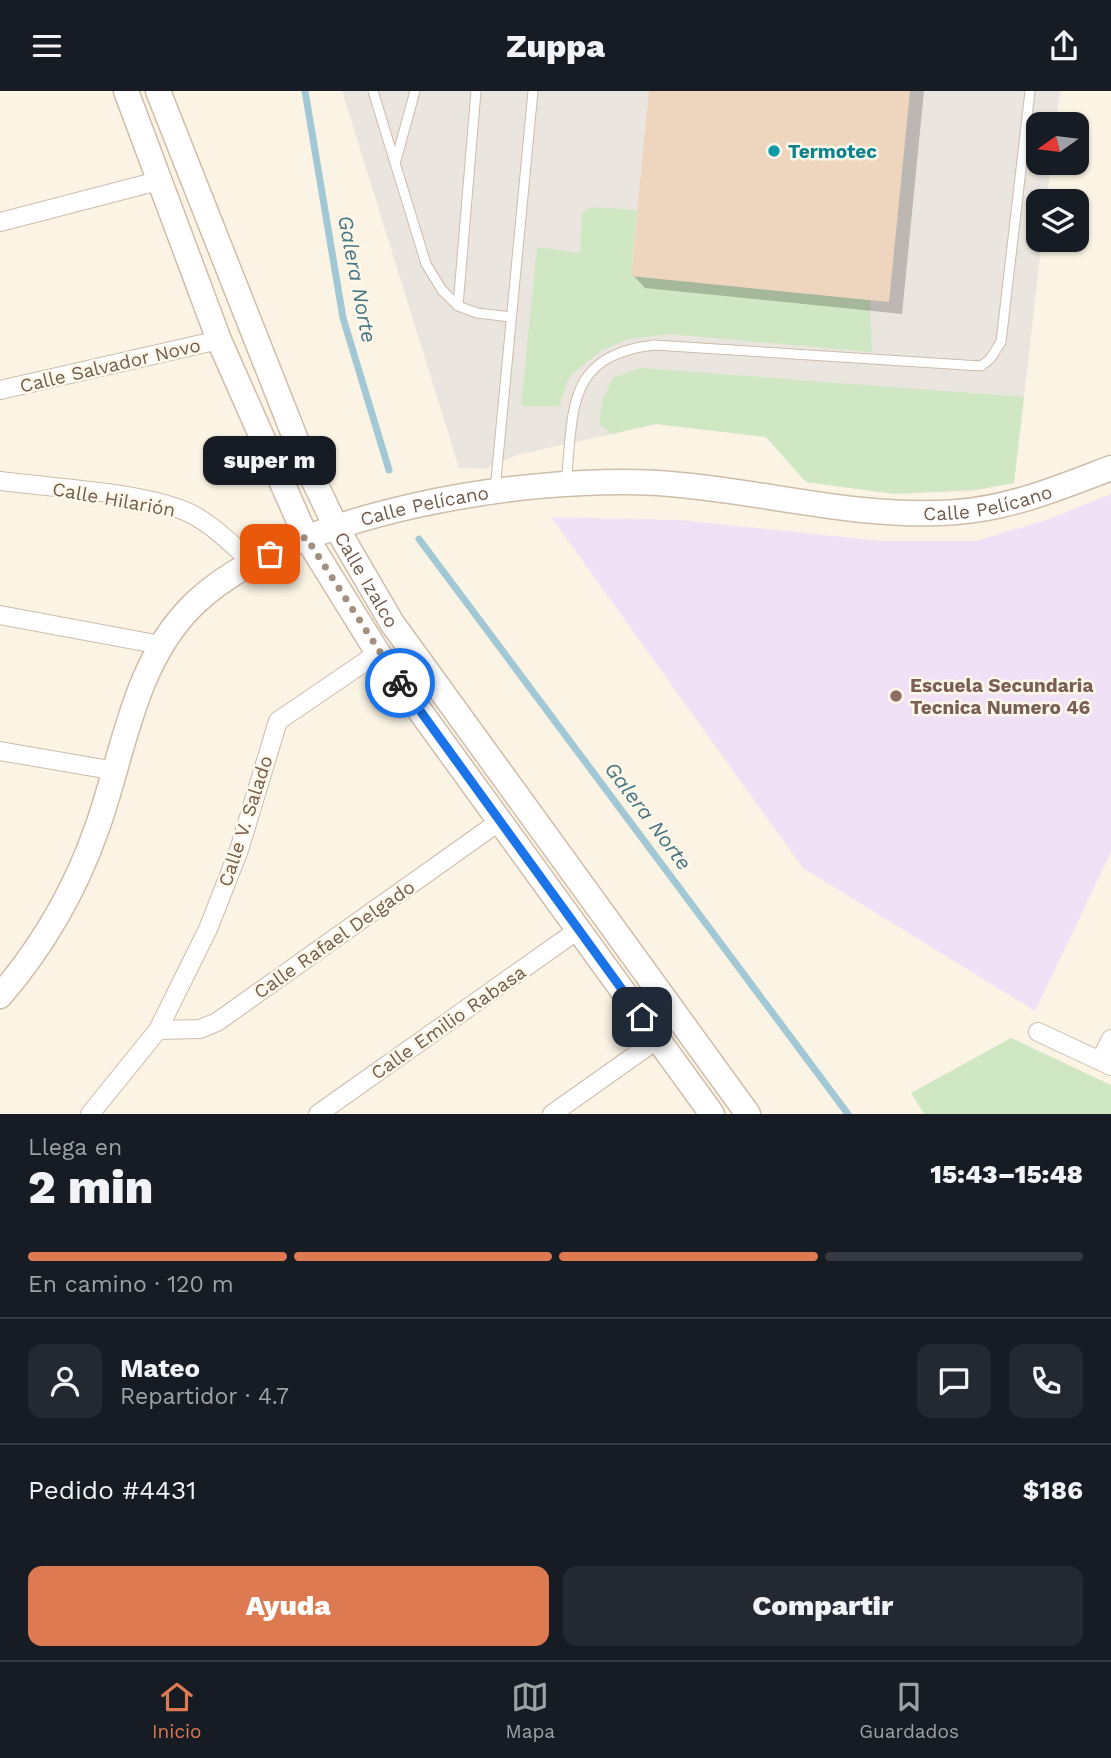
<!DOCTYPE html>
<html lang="es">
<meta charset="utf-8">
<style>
:root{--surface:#171b24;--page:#242831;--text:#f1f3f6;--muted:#9ea1a6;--line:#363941;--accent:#dd7a51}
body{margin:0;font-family:"Work Sans",sans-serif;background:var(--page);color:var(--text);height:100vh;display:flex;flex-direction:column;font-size:26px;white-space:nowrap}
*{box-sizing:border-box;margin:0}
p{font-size:23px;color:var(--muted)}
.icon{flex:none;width:38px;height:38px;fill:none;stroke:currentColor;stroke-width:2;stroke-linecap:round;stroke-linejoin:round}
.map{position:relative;height:1023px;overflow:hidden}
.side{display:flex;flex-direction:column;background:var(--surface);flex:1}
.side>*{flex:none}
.needle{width:46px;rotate:256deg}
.tools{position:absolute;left:1026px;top:21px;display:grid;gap:14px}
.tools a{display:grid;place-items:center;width:63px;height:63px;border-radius:14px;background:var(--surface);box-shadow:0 2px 5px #0004;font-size:35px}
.pin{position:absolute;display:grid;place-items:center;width:60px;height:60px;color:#fff;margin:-30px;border-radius:14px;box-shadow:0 4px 10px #0006}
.courier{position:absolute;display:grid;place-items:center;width:70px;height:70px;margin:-35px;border:5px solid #1a73e8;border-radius:50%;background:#fff;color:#222;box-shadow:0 2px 9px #0007}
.bubble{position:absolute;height:49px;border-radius:14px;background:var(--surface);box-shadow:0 2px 5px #0004;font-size:23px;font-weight:800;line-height:49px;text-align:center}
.summary em{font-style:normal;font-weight:800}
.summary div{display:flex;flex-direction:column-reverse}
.summary{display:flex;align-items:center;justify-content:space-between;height:119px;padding:0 28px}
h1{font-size:46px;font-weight:800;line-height:52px}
.bar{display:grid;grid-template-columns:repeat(4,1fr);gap:10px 7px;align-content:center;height:84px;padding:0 28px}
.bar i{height:9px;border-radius:5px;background:var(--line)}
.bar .on{background:var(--accent)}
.bar p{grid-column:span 4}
.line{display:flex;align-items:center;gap:18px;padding:0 28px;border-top:2px solid var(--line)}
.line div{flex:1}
.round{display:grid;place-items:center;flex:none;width:74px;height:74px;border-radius:14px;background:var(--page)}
.cta{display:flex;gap:14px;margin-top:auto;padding:14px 28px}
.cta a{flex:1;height:80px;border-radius:14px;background:var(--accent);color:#fff;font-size:28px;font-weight:800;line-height:80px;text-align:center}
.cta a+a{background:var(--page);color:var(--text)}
header{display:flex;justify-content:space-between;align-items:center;height:91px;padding:0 28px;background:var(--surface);font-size:32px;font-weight:800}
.menu{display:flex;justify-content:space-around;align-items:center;height:98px;border-top:2px solid var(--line);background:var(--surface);font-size:19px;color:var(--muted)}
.menu a{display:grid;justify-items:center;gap:4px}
.menu .on{color:var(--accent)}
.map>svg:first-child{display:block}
</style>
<header><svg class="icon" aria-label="menu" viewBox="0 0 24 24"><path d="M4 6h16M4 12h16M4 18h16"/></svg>Zuppa<svg class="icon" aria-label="share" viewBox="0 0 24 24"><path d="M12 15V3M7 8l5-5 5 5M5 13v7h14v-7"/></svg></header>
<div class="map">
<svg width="1111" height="1023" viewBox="0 0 1111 1023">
<rect width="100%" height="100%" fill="#fbf4e4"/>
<path fill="#ebe5df" d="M342 0H1060L1056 33H1038V72H1051L1047 110H1038V149H1042L1014 392 972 400 895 403 806 391 766 346 656 333 517 364 485 378 459 377Z"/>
<path fill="#f1e1f7" d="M1111 403V761L1035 920 803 777 551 426 680 429 881 450H976L1052 427Z"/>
<path fill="#d0e7c4" d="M589 116 637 119 631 185 870 209 872 261 669 243 629 248 602 259 570 285 559 315H521L537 156 580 162 582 123Z
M641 277 1024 306 1014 392 980 398 895 403 806 391 766 346 656 333 612 343 599 333 603 308 613 287Z
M1011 947 1111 994V1023H924L911 1002Z"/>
<path fill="#0003" d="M651 0H924L902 223 645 197 633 184Z"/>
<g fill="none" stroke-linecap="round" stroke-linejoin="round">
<path stroke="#a1c8d4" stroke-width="7" d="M305 0 343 227 389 379
M419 448 848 1023"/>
</g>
<path fill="#eed5be" d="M649 0H910L889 211 631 185Z"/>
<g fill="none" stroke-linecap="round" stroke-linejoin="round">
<g stroke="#ccbcac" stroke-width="11">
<path id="service" d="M373 0 426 173 442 199 458 215 477 222 511 226
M395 73 415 0
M458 215 476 0
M566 392C574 318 565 265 654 254L981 275 990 268 1001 251 1030 0
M495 399 533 0"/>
</g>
<g stroke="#ccbcac" stroke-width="20">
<path id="minor" d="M0 131 158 90
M0 299 219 249
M0 390C53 397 131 400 180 418 208 428 231 453 253 472
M0 524 161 554
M0 660 116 680
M158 939 200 938 217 931 500 730
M1038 941 1111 975
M1100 970 1111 948
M90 1023 158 939 208 838 239 759 278 630 378 562
M318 1023 578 839
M552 1023 658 948"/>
</g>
<g stroke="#cebdaa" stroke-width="27">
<g id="secondary">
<path d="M126 0 219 249 306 446 378 562 712 1023"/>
<path id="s1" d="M158 0 304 369 336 436 392 532 748 1023"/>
<path id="s2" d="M0 905C43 855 75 800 97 737 124 662 133 573 193 514 288 421 528 384 658 392 757 398 856 429 957 421 1011 417 1061 396 1111 377"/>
</g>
</g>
<use href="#service" stroke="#fff" stroke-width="9"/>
<use href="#minor" stroke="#fff" stroke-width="18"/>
<use href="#secondary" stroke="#fff" stroke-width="24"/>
</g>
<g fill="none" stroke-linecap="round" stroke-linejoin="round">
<path stroke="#a29181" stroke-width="7" stroke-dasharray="0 12.6" d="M270 463 306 446 400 592"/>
<path stroke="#1a73e8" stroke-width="9" d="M400 592 642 926"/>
</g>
<circle fill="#0f9aa8" stroke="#fef8ea" stroke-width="2.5" cx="774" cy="60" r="7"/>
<circle fill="#8d6e63" stroke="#fef8ea" stroke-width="2.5" cx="896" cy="605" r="7"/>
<g text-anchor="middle" stroke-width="5" stroke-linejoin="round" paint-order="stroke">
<g font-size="19" font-weight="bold" fill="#0d838f" stroke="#fef8ea" text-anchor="start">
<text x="788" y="67">Termotec</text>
</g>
<g font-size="19" fill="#725c4c" stroke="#fef8ea">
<text transform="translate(110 274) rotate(-13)" y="7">Calle Salvador Novo</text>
<text transform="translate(114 408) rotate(10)" y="7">Calle Hilarión</text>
<text dy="7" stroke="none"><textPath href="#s2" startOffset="1264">Calle Pelícano</textPath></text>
<text dy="7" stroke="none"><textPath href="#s2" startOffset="696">Calle Pelícano</textPath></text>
<text dy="7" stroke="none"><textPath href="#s1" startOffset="532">Calle Izalco</textPath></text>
<text transform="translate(245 730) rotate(-72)" y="7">Calle V. Salado</text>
<text transform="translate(334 848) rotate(-35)" y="7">Calle Rafael Delgado</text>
<text transform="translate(448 931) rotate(-35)" y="7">Calle Emilio Rabasa</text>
</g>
<g font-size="19" font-weight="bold" fill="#785e54" stroke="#fef8ea" text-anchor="start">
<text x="910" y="601">Escuela Secundaria<tspan x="910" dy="22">Tecnica Numero 46</tspan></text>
</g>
<g font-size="21" font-style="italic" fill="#477584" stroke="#fef8ea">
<text transform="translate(357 188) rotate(79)" y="7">Galera Norte</text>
<text transform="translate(648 725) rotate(53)" y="7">Galera Norte</text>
</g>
</g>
</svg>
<div class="tools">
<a><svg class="needle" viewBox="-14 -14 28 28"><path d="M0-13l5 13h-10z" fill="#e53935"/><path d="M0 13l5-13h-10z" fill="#9ea1a6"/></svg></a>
<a><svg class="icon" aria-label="layers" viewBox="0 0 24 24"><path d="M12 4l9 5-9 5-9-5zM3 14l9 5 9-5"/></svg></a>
</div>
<div class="pin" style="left:270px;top:463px;background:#ea580c"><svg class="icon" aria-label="bag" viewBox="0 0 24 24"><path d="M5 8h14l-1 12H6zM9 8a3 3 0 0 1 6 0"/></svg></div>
<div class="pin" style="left:642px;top:926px;background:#1f2937"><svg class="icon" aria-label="home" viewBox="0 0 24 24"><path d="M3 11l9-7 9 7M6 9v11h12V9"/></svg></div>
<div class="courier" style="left:400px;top:592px"><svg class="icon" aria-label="bike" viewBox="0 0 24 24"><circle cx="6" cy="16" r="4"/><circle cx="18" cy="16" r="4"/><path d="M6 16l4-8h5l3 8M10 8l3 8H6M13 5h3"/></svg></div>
<div class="bubble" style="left:203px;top:345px;width:133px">super m</div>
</div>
<section class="side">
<div class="summary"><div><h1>2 min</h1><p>Llega en</p></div><em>15:43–15:48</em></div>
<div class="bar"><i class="on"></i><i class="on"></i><i class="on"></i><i></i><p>En camino · 120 m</p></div>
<div class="line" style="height:126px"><a class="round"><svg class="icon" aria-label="person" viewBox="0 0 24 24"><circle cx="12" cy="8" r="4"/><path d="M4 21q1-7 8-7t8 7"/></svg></a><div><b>Mateo</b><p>Repartidor · 4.7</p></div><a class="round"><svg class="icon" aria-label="chat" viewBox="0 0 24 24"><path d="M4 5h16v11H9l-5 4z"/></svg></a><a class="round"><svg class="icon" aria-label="phone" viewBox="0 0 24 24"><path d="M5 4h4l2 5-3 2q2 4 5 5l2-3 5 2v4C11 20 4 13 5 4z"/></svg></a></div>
<div class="line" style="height:91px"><div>Pedido #4431</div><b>$186</b></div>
<div class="cta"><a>Ayuda</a><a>Compartir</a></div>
</section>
<nav class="menu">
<a class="on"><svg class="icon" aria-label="home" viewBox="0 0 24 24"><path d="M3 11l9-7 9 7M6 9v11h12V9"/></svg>Inicio</a>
<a><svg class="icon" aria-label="map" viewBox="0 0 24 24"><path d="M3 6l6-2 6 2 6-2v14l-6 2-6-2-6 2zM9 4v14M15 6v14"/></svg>Mapa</a>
<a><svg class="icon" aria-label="saved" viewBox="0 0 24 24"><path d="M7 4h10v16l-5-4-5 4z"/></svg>Guardados</a>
</nav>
